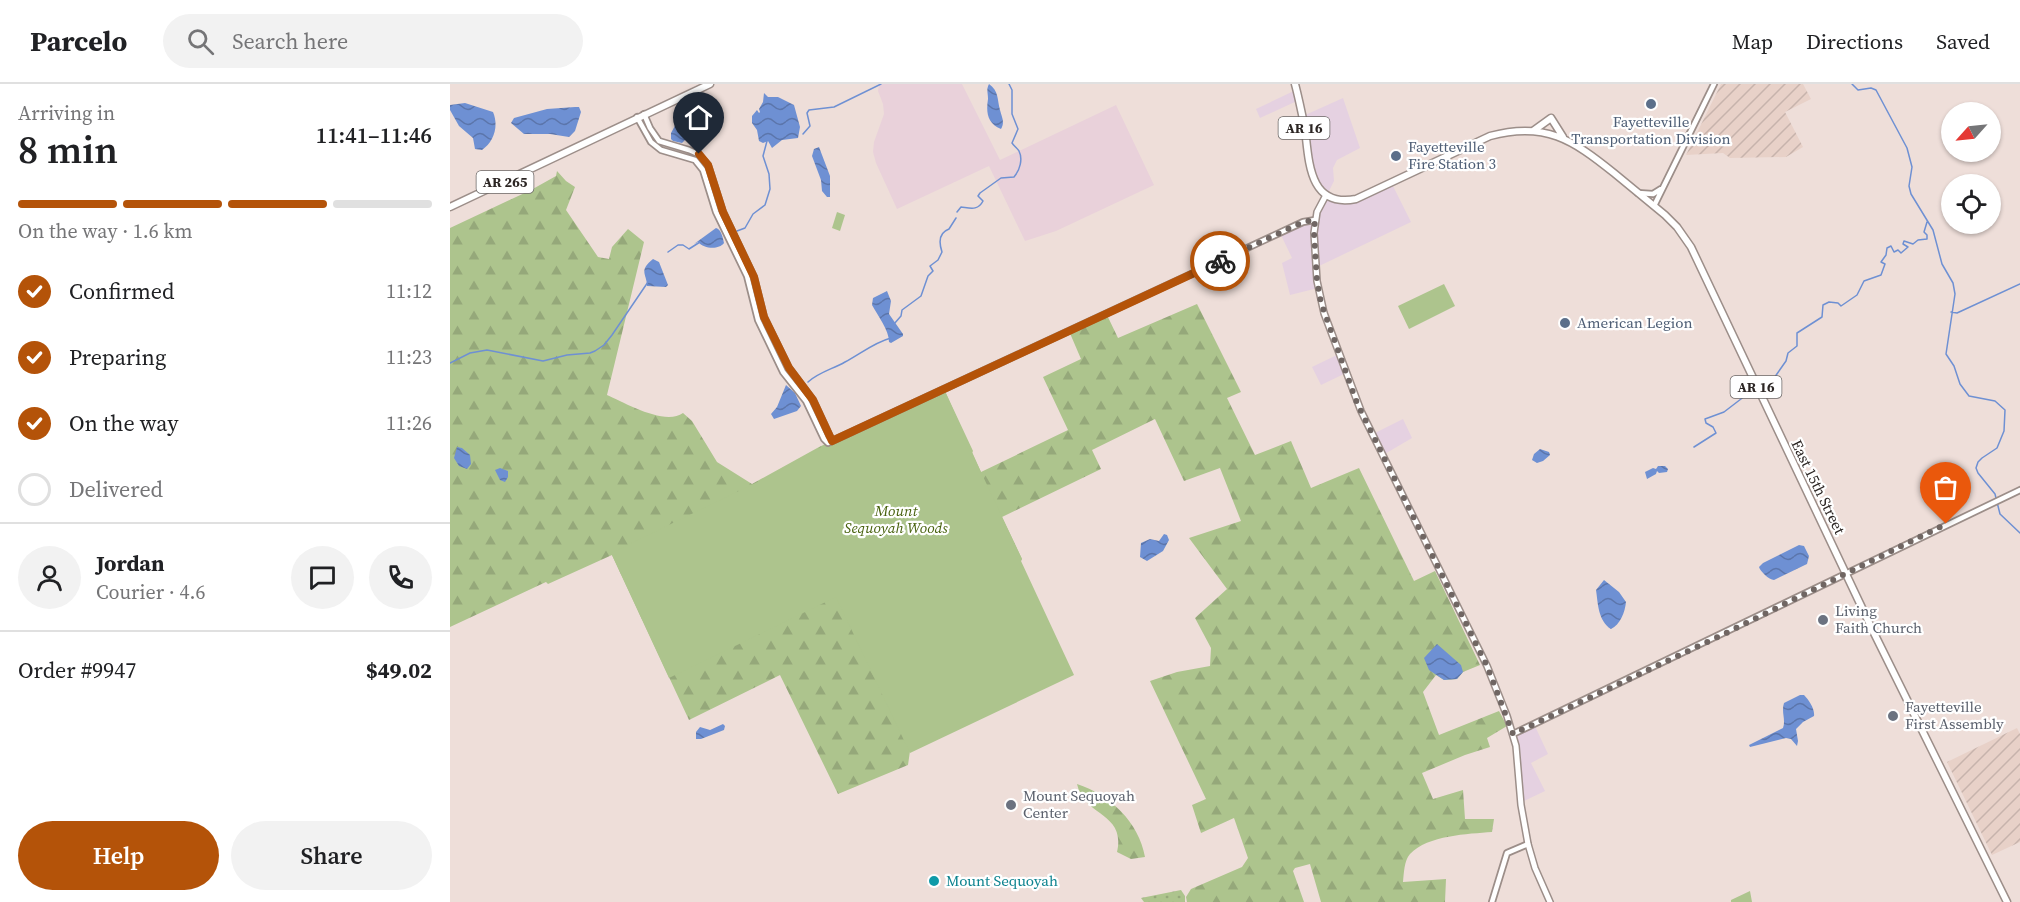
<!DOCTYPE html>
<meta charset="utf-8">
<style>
:root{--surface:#fff;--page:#f2f2f2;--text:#202124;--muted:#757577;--line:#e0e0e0;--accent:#b45309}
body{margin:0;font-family:"Source Serif 4",serif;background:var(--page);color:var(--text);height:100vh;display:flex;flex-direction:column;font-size:22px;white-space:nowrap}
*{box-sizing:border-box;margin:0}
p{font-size:20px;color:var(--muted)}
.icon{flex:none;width:33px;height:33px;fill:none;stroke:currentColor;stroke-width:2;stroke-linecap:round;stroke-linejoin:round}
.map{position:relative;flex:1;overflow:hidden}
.side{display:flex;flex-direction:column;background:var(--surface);width:450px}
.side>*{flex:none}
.needle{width:39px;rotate:243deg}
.tools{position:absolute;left:1491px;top:18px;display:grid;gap:12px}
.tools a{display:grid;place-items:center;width:60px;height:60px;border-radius:50%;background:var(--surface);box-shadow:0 2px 4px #0004;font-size:30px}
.pin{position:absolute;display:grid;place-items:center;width:51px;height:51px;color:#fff;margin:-62px -26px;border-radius:50% 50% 50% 0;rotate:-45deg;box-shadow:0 0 6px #0007}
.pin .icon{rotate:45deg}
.courier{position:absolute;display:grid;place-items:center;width:60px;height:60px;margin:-30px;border:4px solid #b45309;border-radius:50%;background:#fff;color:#222;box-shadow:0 2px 8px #0007}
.summary em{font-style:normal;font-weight:600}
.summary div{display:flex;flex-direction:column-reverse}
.summary{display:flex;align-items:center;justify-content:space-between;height:102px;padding:0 18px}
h1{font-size:39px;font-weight:600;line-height:45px}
.bar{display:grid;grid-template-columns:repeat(4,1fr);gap:9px 6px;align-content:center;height:72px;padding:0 18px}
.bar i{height:8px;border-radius:4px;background:var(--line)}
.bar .active{background:var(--accent)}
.bar p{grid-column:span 4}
.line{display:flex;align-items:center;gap:15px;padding:0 18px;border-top:2px solid var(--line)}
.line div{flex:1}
.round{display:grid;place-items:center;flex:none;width:63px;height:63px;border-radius:32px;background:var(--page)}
ol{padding:0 18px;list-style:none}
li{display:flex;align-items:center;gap:18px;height:66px}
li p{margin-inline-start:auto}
li .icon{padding:6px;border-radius:50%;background:var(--accent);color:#fff;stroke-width:4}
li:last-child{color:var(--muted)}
li i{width:33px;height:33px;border:3px solid var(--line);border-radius:50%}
.button{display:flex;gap:12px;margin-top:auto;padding:12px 18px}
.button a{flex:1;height:69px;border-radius:36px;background:var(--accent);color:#fff;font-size:24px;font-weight:600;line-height:69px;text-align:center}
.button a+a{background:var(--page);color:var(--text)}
header{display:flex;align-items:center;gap:36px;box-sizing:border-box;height:84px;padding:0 30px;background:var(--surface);border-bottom:2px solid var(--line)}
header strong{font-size:28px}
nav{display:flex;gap:33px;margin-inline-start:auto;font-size:21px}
.search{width:420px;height:54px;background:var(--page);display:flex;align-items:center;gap:15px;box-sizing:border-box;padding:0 21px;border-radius:33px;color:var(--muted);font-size:22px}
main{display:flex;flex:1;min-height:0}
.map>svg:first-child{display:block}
</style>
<header>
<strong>Parcelo</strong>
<div class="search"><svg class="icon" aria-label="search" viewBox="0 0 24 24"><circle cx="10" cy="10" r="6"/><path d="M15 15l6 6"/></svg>Search here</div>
<nav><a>Map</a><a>Directions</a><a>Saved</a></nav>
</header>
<main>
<section class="side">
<div class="summary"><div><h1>8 min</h1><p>Arriving in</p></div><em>11:41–11:46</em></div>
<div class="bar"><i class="active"></i><i class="active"></i><i class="active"></i><i></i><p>On the way · 1.6 km</p></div>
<ol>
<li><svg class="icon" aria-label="check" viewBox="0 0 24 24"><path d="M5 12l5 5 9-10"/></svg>Confirmed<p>11:12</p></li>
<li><svg class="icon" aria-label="check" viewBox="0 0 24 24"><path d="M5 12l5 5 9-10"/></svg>Preparing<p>11:23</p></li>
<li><svg class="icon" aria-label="check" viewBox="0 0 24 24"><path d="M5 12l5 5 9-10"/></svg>On the way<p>11:26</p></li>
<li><i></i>Delivered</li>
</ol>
<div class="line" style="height:108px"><a class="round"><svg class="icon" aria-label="person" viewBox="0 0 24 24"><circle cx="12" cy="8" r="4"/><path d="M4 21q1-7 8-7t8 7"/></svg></a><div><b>Jordan</b><p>Courier · 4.6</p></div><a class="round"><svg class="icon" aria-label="chat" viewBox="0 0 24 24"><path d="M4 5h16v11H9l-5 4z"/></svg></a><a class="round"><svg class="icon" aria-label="phone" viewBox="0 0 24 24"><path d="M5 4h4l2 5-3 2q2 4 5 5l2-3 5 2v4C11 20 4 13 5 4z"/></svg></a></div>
<div class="line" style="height:78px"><div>Order #9947</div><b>$49.02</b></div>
<div class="button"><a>Help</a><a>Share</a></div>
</section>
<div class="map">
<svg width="1570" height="818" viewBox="0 0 1570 818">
<defs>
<pattern id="industrial-furrows" width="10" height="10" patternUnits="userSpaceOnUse" patternTransform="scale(1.5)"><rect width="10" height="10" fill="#e8d1c8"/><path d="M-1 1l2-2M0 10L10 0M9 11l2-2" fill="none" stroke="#c7b3ac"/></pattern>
<pattern id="forest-firs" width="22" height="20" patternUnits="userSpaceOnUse" patternTransform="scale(1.5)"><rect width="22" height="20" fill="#adc48d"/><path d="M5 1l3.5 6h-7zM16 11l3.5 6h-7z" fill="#95a87a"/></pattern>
<pattern id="garden-dots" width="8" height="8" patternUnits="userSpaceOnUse" patternTransform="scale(1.5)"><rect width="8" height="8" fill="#adc48d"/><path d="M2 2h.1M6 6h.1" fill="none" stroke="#95a87a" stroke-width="1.8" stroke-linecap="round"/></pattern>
<pattern id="water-waves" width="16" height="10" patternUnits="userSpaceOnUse" patternTransform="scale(1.5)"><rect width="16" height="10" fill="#6e90d3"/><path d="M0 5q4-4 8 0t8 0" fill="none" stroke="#5b75ab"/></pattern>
</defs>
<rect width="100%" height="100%" fill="#eeded9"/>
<path fill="#e5d1e1" d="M846 6 849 16 810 34 806 25Z
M893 14 910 64 887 76 883 84 884 97 877 111 899 116 941 98 961 138 867 183 868 204 840 211 832 179 842 174 830 149 865 136 876 111 866 100 853 32Z
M889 270 896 289 871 301 862 283Z
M953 335 962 354 933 371 923 350Z
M1084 640 1098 670 1081 679 1095 707 1074 717 1071 716 1063 650Z"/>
<path fill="url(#industrial-furrows)" d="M1271 0H1353L1361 15 1335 28 1353 63 1336 73 1280 74 1273 69 1236 71Z
M1567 644 1570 650V758L1542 771 1497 678Z"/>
<path fill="#e9d1da" d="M431 0H512L550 76 666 21 704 101 606 147 575 157 539 82 447 125 426 79 423 68 424 58 434 30 433 20 428 7 429 1Z"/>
<path fill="url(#forest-firs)" d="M107 87 116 97 125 103 116 126 148 173 159 175 162 163 178 145 194 158 157 311C175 319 215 342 233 329L242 337 267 378 302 400 369 363 494 305 531 388 618 346 593 293 631 275 619 247 656 229 668 254 747 220 791 308 777 314 805 371 841 357 861 404 909 384 964 497 985 487 1030 581 1013 588 1007 595 994 596 986 591 973 608 989 651 1049 627 1057 642 1037 654 1040 663 1015 671 972 689 983 715 1013 706 1015 735H1044L1042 748C1018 750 978 751 960 770 954 777 954 789 953 798L996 795 995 818H871L860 780 845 784 843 787 854 818H737L736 813 741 805 792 783 798 774 784 734 751 749 742 721 756 715 700 597 727 588 760 582 761 564 745 534 777 505 739 454 791 437 770 384 734 397 705 335 642 366 651 385 552 433 572 475 460 667 458 681 388 710 330 591 239 636 162 471 98 500 96 498 0 543V144L81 106 106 92Z
M627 700C660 711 689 738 695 773L681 775 667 768C676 728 634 733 627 700Z"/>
<path fill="#adc48d" d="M387 128 395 131 390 147 382 144Z
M994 200 1005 222 959 245 948 222Z
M494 305 523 367 522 369 572 475 571 477 624 591 460 669 386 513 219 594 161 469 326 389 378 359Z
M1300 807 1302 818H1281V816Z"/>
<path fill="url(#garden-dots)" d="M731 806 735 812V818H694L691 814Z"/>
<path fill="url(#water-waves)" d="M539 0C549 7 547 15 550 26 552 34 555 38 551 45 537 39 536 28 538 15 538 8 536 6 539 0Z
M314 9 318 13H328L344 21 350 43 348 54 332 56 322 64 318 57 313 59 309 57 307 46 302 39V32L307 26 309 29 310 28 309 25 313 18Z
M15 19 43 28C49 42 44 58 32 66L25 65 23 54 9 42 0 26V21Z
M125 23H129L131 28 125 47 119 53 100 50H74L61 39 64 34 97 25Z
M226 40 237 43 235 56 232 59 223 57 221 55V49Z
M369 63 380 92V113H377L372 107 371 96 362 72 364 65Z
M266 144C271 145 273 154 274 159 269 166 254 165 248 158L244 160Z
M203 175 209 178 218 201 216 203 197 202C197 190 188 187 203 175Z
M437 207 441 217 439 230 453 250V252L441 259 439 258C439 246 428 232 422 221L423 214Z
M336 301 345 309 351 322 347 327 324 335 321 330 327 323Z
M7 363 12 364 20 371 21 380 17 385 9 382 4 374Z
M1090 365 1099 368 1100 371 1093 377 1087 379 1082 376 1084 370Z
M1208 382H1215L1218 385 1217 388 1209 389 1207 387 1206 390 1197 395 1195 388 1203 384 1206 385Z
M50 384 58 387V393L55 398 50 396 45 386Z
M714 450 717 451 719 456 713 467 697 477 690 473 691 459 700 455 709 457Z
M1349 461 1354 462 1359 472 1357 480 1324 496C1319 496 1310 487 1309 483L1313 479Z
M1154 496 1169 508 1176 518C1175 528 1170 541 1161 545 1148 537 1148 519 1146 506Z
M987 560 1011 581 1013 588 1007 595 994 596 979 586 974 574Z
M1350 611H1354C1359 616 1365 625 1364 632L1353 638 1346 645 1348 657 1347 662 1341 655 1336 654 1300 663 1299 661 1333 644C1336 636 1331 628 1334 619Z
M273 640 275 642 274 646 251 655H246V648L250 643 260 646Z"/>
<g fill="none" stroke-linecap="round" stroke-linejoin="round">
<path stroke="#6e90d3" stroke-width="1.5" d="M1402 0 1408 6 1421 4 1426 6 1457 64 1462 83 1459 102 1461 110 1483 146 1492 180 1503 199 1505 210 1496 270 1504 282 1510 300 1519 312 1545 317 1555 326 1554 347 1547 364 1532 374 1528 378 1526 384 1528 389 1545 410 1550 430 1570 449
M353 50 360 42 357 29 359 26 384 23 431 0
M507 128 511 123C520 124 528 127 533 117L528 112 530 109 551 94 564 93C570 86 573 75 569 67 567 64 564 62 562 59L568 45 562 30V6L559 0
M287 147 295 144 303 130 315 121 320 105 319 90 313 72 317 57
M218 168 228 161H233L239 165 250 158
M1501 228 1507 229 1570 200
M444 240 451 232 452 226 471 212 478 192 483 187 480 182 488 176 492 168C489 159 488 149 499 145L506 134
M0 279 20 269 37 266 93 277 117 271 140 269 145 267 154 261 162 251 198 198
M358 298C369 288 383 285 395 278 410 270 425 258 441 254
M1312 300 1322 297 1336 277 1338 269 1347 262V249L1372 233 1373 221 1379 218 1388 219 1391 222 1407 211 1414 197 1431 191 1435 180 1431 178 1436 171 1437 164 1441 162 1444 168 1448 166 1451 169 1458 163 1453 160 1454 157 1463 160 1468 156 1477 155V151L1474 148 1477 138
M1244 363 1266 349 1263 343 1256 339 1255 335 1274 328 1304 305"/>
<g stroke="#9c8e89" stroke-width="8">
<path id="tertiary" d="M194 30 200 44 209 57 239 66 248 70 258 81 273 128 304 193 314 233 339 284 363 316 382 357
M187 33 201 58 211 66 245 76 253 86 266 128 297 192 308 236 333 288 356 317 374 355 378 359 382 357
M1188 109 1203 110 1211 105
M1204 122 1264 0
M382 357 853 138 865 136
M1063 650 1570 406
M1042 818 1057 769 1078 760"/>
</g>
<g stroke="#9c8e89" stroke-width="8">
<path id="secondary" d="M876 111 867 128 864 149 867 197 874 229 911 327 1037 582 1057 632 1066 662 1071 721 1078 760 1085 784 1100 818"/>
</g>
<g stroke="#9c8e89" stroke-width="9">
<path id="primary" d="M845 0C849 15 852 30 855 45 859 78 859 124 906 115L1040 52C1095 37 1123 56 1164 89 1181 103 1198 117 1215 131L1227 143 1241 163 1423 547 1557 818
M1083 47 1101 34 1113 53
M0 123 260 0"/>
</g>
<use href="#tertiary" stroke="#fff" stroke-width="4.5"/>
<use href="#secondary" stroke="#fff" stroke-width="5"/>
<use href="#primary" stroke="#fff" stroke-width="6"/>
</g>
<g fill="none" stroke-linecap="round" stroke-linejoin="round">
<path stroke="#706663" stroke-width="6" stroke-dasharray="0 10.8" d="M770 177 853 138 865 136 864 149 867 197 871 219 907 319 1037 582 1063 650 1274 550 1496 440"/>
<path stroke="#b45309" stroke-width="8" d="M249 70 258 81 273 128 304 193 314 233 339 284 363 316 382 357 770 177"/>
</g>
<g fill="#5c6f8a" stroke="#fff" stroke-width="2">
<circle cx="1201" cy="20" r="6"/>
<circle cx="946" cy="72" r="6"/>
<circle cx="1115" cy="239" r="6"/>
</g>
<g fill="#6b7280" stroke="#fff" stroke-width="2">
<circle cx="1373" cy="536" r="6"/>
<circle cx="1443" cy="632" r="6"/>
<circle cx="561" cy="721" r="6"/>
</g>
<circle fill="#0f9aa8" stroke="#fff" stroke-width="2" cx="484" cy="797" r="6"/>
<g text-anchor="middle" stroke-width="4.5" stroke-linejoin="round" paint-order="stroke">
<g fill="#fff" stroke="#6b6766" stroke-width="1.5">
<rect x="828.5" y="33" width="51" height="22" rx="4.5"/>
<rect x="26.5" y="87" width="57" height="22" rx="4.5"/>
<rect x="1280.5" y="292" width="51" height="22" rx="4.5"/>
</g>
<g font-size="14" font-weight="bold" fill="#2c2624">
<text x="854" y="49">AR 16</text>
<text x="55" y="103">AR 265</text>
<text x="1306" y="308">AR 16</text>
</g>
<g font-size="15" fill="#4e5e75" stroke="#fff" text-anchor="start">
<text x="1201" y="43" text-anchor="middle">Fayetteville<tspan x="1201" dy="17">Transportation Division</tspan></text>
<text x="958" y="68">Fayetteville<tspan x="958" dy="17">Fire Station 3</tspan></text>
<text x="1127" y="244">American Legion</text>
</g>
<g font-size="15" fill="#2c2624" stroke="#fff">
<text transform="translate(1368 403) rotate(64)" y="5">East 15th Street</text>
</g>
<g font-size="15" font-style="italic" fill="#48620e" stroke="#fff">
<text x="446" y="432">Mount<tspan x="446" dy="17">Sequoyah Woods</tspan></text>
</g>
<g font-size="15" fill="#5b616d" stroke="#fff" text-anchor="start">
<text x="1385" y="532">Living<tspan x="1385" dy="17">Faith Church</tspan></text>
<text x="1455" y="628">Fayetteville<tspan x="1455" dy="17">First Assembly</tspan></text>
<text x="573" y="717">Mount Sequoyah<tspan x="573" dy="17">Center</tspan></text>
</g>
<g font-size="15" fill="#0d838f" stroke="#fff" text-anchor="start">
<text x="496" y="802">Mount Sequoyah</text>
</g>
</g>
</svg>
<div class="tools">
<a><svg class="needle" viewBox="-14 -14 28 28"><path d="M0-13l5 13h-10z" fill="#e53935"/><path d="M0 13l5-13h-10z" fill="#757577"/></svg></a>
<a><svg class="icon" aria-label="locate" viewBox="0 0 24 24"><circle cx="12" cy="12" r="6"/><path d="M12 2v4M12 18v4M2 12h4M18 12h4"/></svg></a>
</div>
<div class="pin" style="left:1496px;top:440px;background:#ea580c"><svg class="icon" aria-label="bag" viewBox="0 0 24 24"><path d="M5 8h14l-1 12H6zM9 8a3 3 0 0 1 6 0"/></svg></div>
<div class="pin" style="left:249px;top:70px;background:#1f2937"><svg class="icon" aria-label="home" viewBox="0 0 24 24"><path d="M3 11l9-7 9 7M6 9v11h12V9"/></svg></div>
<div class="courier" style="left:770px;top:177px"><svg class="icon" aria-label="bike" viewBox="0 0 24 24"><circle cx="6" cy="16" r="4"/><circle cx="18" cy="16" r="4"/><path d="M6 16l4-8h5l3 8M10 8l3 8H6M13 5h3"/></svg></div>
</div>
</main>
